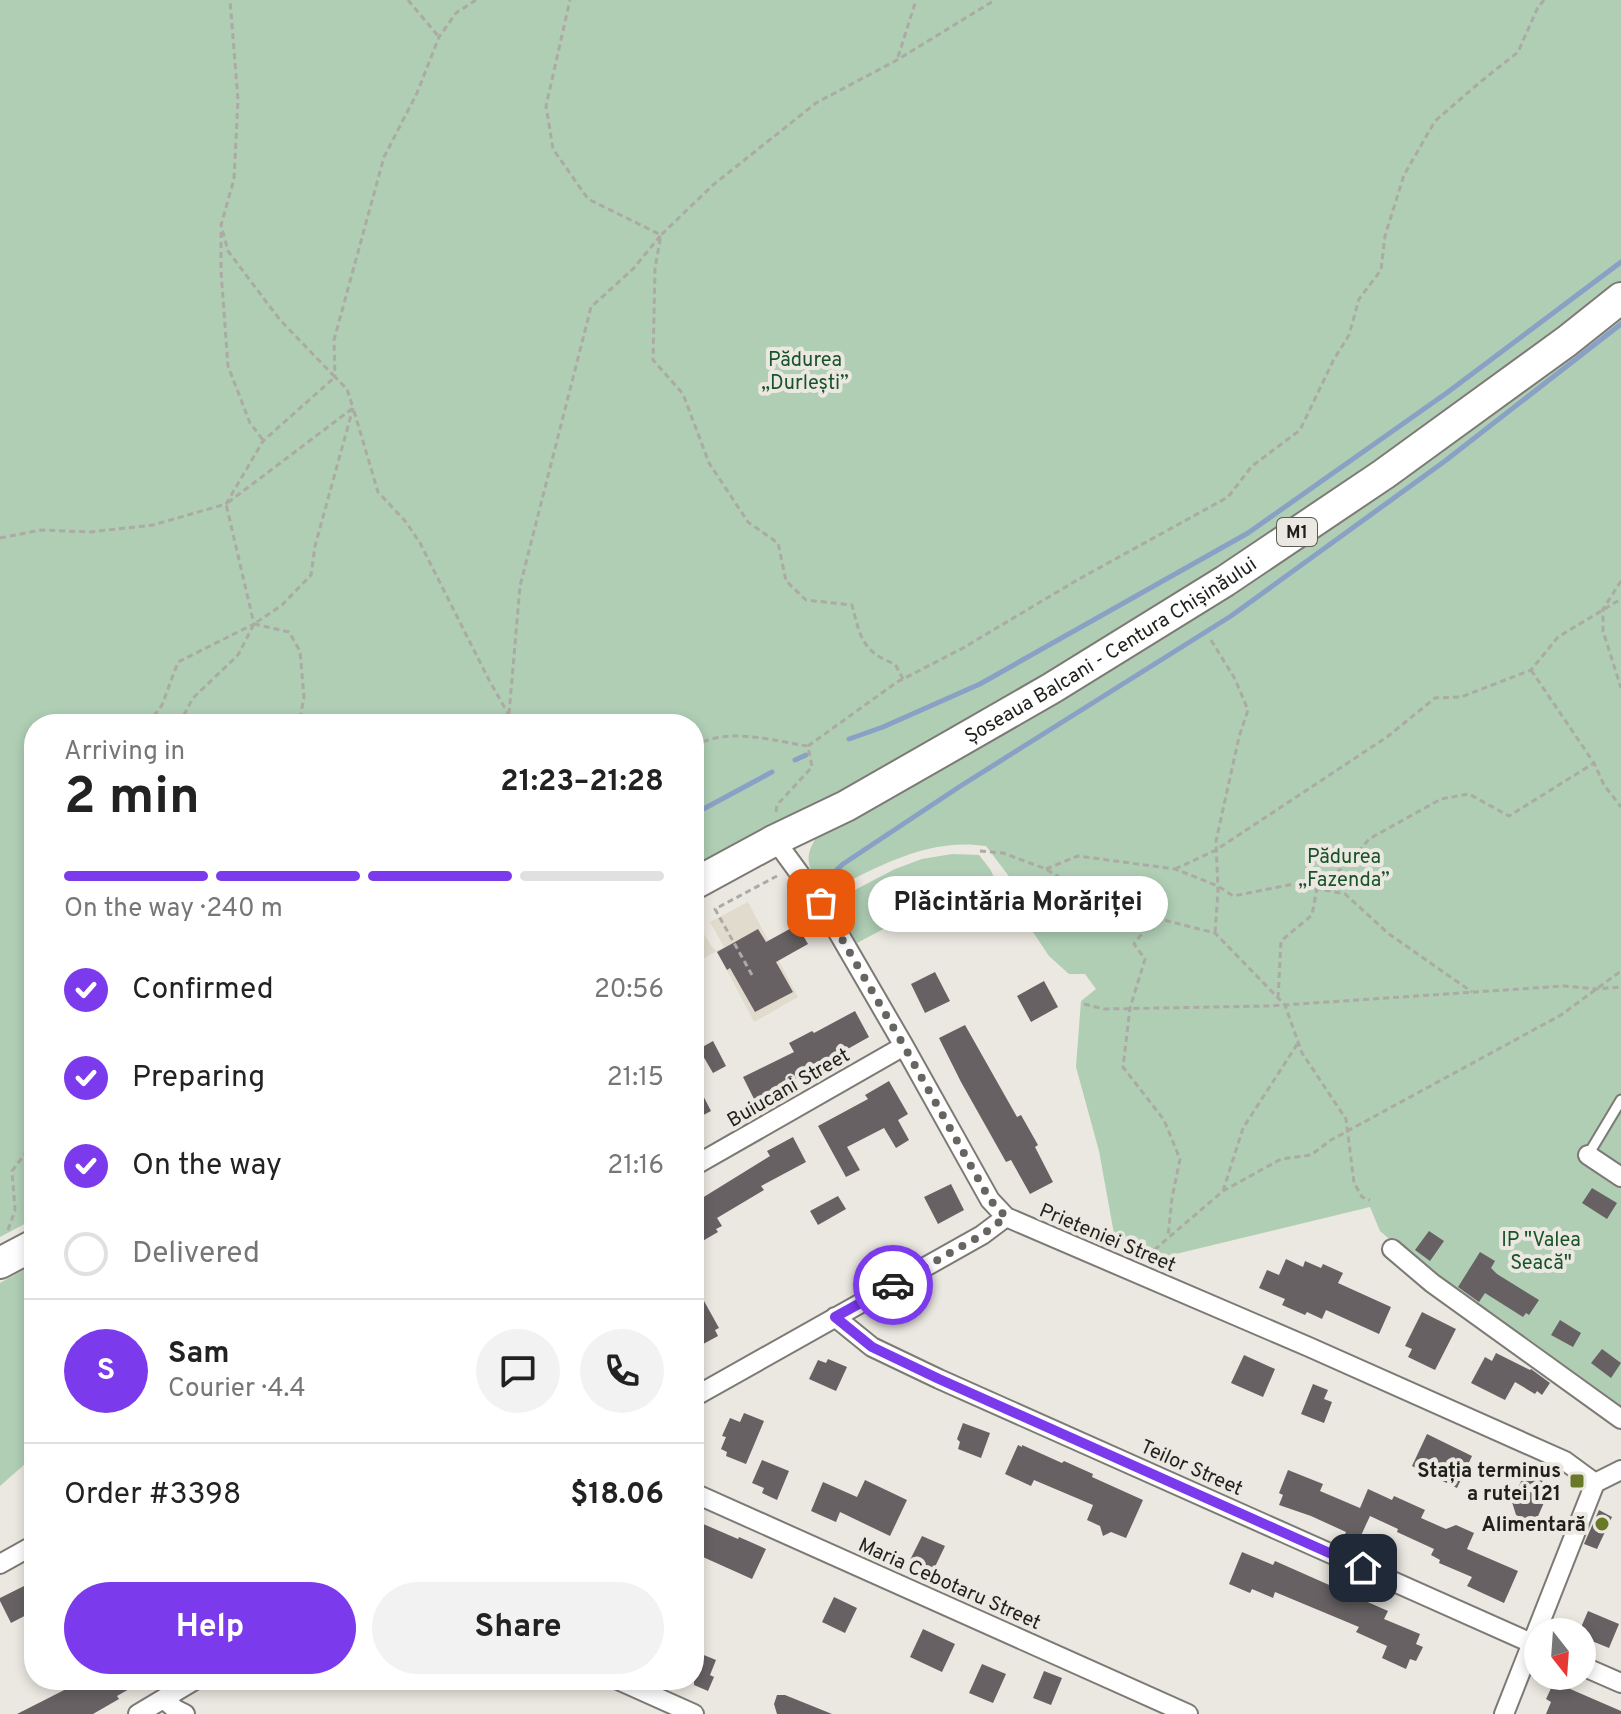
<!DOCTYPE html>
<meta charset="utf-8">
<style>
:root{--surface:#fff;--page:#f2f2f2;--text:#222;--muted:#767676;--line:#e0e0e0;--accent:#7c3aed}
body{margin:0;font-family:Overpass,sans-serif;background:var(--page);color:var(--text);height:100vh;display:flex;flex-direction:column;font-size:30px;white-space:nowrap}
*{box-sizing:border-box;margin:0}
p{font-size:26px;color:var(--muted)}
.icon{flex:none;width:44px;height:44px;fill:none;stroke:currentColor;stroke-width:2;stroke-linecap:round;stroke-linejoin:round}
.map{position:relative;flex:1;overflow:hidden}
.side{position:absolute;left:24px;top:714px;width:680px;height:976px;display:flex;flex-direction:column;background:var(--surface);border-radius:32px;box-shadow:0 4px 12px #0003}
.side>*{flex:none}
.needle{width:52px;rotate:163deg}
.buttons{position:absolute;left:1524px;top:1618px;display:grid;gap:16px}
.buttons a{display:grid;place-items:center;width:72px;height:72px;border-radius:50%;background:var(--surface);box-shadow:0 4px 12px #0003;font-size:40px}
.pin{position:absolute;display:grid;place-items:center;width:68px;height:68px;color:#fff;margin:-34px;border-radius:16px;box-shadow:0 4px 12px #0006}
.courier{position:absolute;display:grid;place-items:center;width:80px;height:80px;margin:-40px;border:6px solid #7c3aed;border-radius:50%;background:#fff;color:#222;box-shadow:0 2px 10px #0007}
.bubble{position:absolute;height:56px;border-radius:28px;background:var(--surface);box-shadow:0 4px 12px #0003;font-size:26px;font-weight:700;line-height:56px;text-align:center}
.headline em{font-style:normal;font-weight:700}
.headline div{display:flex;flex-direction:column-reverse}
.headline{display:flex;align-items:center;justify-content:space-between;height:136px;padding:0 40px}
h1{font-size:52px;font-weight:700;line-height:60px}
.bar{display:grid;grid-template-columns:repeat(4,1fr);gap:12px 8px;align-content:center;height:96px;padding:0 40px}
.bar i{height:10px;border-radius:6px;background:var(--line)}
.bar .on{background:var(--accent)}
.bar p{grid-column:span 4}
.line{display:flex;align-items:center;gap:20px;padding:0 40px;border-top:2px solid var(--line)}
.line div{flex:1}
.round{display:grid;place-items:center;flex:none;width:84px;height:84px;border-radius:42px;background:var(--page)}
ol{padding:0 40px;list-style:none}
li{display:flex;align-items:center;gap:24px;height:88px}
li p{margin-inline-start:auto}
li .icon{padding:8px;border-radius:50%;background:var(--accent);color:#fff;stroke-width:4}
li:last-child{color:var(--muted)}
li i{width:44px;height:44px;border:4px solid var(--line);border-radius:50%}
.button{display:flex;gap:16px;margin-top:auto;padding:16px 40px}
.button a{flex:1;height:92px;border-radius:48px;background:var(--accent);color:#fff;font-size:32px;font-weight:700;line-height:92px;text-align:center}
.button a+a{background:var(--page);color:var(--text)}
.map>svg:first-child{display:block}
</style>
<div class="map">
<svg width="1621" height="1714" viewBox="0 0 1621 1714">
<rect width="100%" height="100%" fill="#ebe8e1"/>
<path fill="#e1dbce" d="M748 902 798 997 754 1022 717 951 694 964V918L712 947 717 951 724 947 710 922Z"/>
<path fill="#afceb4" d="M0 0H1621V282L1522 357 1339 486 1209 575 1030 686 694 872V724H34V1219L0 1237Z
M1621 316V1408L1416 1262 1380 1231 1370 1207 1155 1259 1115 1239 1099 1151 1076 1067 1081 1001 1096 989 1085 974H1069L1049 956 1025 920 1011 879 986 846C927 837 876 868 825 893 813 872 800 863 816 838L936 772 1099 677 1257 577 1458 439Z
M952 854 979 855 990 869 998 885 938 900 857 943 830 903 895 869 922 859Z
M34 1264V1456L0 1486V1283Z"/>
<g fill="none" stroke-linecap="round" stroke-linejoin="round">
<path stroke="#8aa1c6" stroke-width="5" d="M849 739 883 727 980 684 1248 533 1448 392 1621 262
M795 760 806 755
M694 814 772 772
M825 881 843 864 959 787 1231 616 1445 461 1621 324"/>
</g>
<path fill="#676163" d="M797 925 808 944 776 962 793 992 755 1012 730 968 727 970 717 952 758 929 766 942Z
M935 972 950 1001 925 1013 911 984Z
M1044 981 1058 1007 1031 1022 1017 996Z
M855 1011 869 1037 828 1060 829 1062 783 1086 785 1088 756 1103 743 1077 794 1052 789 1043 812 1031 814 1033Z
M965 1025 1017 1117 1021 1115 1038 1145 1035 1147 1053 1182 1030 1194 1011 1160 1006 1162 961 1082 939 1038Z
M713 1041 726 1066 713 1073 699 1049Z
M694 1078 711 1111 694 1120Z
M889 1081 908 1114 898 1120 909 1140 896 1148 884 1128 847 1147 860 1170 846 1177 818 1126 868 1099 865 1095Z
M793 1137 806 1162 761 1186 764 1190 717 1218 722 1226 716 1229 718 1232 694 1246V1203L770 1156 767 1151Z
M951 1184 964 1210 938 1224 924 1197Z
M1592 1188 1617 1203 1607 1219 1582 1203Z
M838 1196 846 1209 818 1225 810 1211Z
M1429 1231 1444 1241 1430 1261 1415 1250Z
M1480 1252 1495 1261 1491 1268 1497 1274 1539 1300 1529 1315 1526 1313 1523 1317 1485 1293 1479 1302 1458 1287Z
M1286 1259 1303 1267 1305 1261 1321 1268 1323 1264 1343 1273 1338 1283 1391 1307 1379 1334 1326 1310 1322 1319 1307 1312 1305 1315 1282 1305 1285 1299 1259 1288 1267 1270 1279 1275Z
M704 1301 719 1328 715 1330 718 1336 694 1349V1306Z
M1422 1312 1456 1329 1435 1370 1408 1357 1412 1349 1405 1346Z
M1560 1320 1581 1333 1573 1347 1551 1335Z
M1602 1349 1621 1363 1611 1378 1591 1363Z
M1496 1353 1530 1370 1531 1369 1550 1383 1542 1395 1537 1391 1535 1394 1515 1382 1505 1400 1471 1383 1485 1357 1492 1361Z
M1244 1355 1275 1369 1263 1397 1231 1383Z
M828 1359 847 1367 836 1391 809 1379 818 1360 826 1363Z
M1313 1384 1328 1390 1324 1399 1332 1402 1324 1423 1301 1414Z
M744 1413 764 1421 746 1464 726 1456 727 1452 721 1449 726 1437 722 1436 730 1418 740 1422Z
M963 1423 990 1433 981 1458 958 1449 960 1442 957 1439Z
M1427 1434 1472 1456 1457 1488 1412 1466Z
M1018 1445 1022 1447V1445L1062 1463 1064 1461 1093 1474 1092 1477 1143 1500 1126 1538 1111 1532 1103 1536 1100 1526 1087 1520 1093 1505 1034 1480 1031 1486 1005 1474Z
M762 1460 789 1471 777 1500 762 1493 764 1488 752 1483Z
M1288 1470 1323 1484 1320 1491 1360 1508 1368 1489 1392 1500 1394 1496 1425 1510 1421 1518 1446 1529 1456 1525 1474 1533 1467 1549 1518 1571 1504 1603 1467 1586 1472 1577 1439 1563 1440 1560 1431 1555 1434 1549 1397 1532 1398 1529 1370 1516 1358 1542 1344 1536 1346 1532 1311 1516 1279 1505 1283 1495 1279 1493Z
M1525 1472 1543 1480 1541 1485 1550 1489 1535 1523 1516 1515 1512 1502Z
M865 1480 907 1500 890 1536 840 1512 836 1522 811 1511 823 1482 857 1497Z
M1599 1510 1612 1517 1597 1549 1584 1544Z
M694 1520 738 1539 739 1537 766 1549 752 1579 694 1553Z
M922 1536 945 1546 933 1571 910 1560Z
M1242 1552 1273 1565 1275 1561 1388 1611 1384 1619 1420 1634 1416 1644 1423 1647 1416 1661 1410 1659 1406 1669 1382 1658 1387 1646 1356 1632 1359 1627 1275 1592 1273 1598 1252 1589 1250 1593 1229 1584Z
M24 1586 34 1605V1611L11 1623 0 1601V1598Z
M834 1597 857 1608 845 1633 822 1622Z
M1588 1611 1619 1624 1609 1648 1582 1637V1625Z
M923 1629 955 1644 942 1672 910 1657Z
M694 1651 716 1660 710 1675 714 1677 708 1691 694 1685Z
M982 1664 1006 1674 993 1703 969 1693Z
M1044 1671 1062 1678 1051 1705 1033 1698Z
M84 1680H145L117 1696 119 1699 93 1714H17Z
M1554 1682 1621 1711V1714H1546L1551 1702 1546 1699Z
M777 1695H785L832 1714H777L774 1704Z"/>
<g fill="none" stroke-linecap="round" stroke-linejoin="round">
<g stroke="#7d7a75" stroke-width="13">
<path id="service" d="M1588 1155 1621 1100"/>
</g>
<g stroke="#7d7a75" stroke-width="22">
<path id="minor" d="M775 840 821 903 904 1046 990 1200 1006 1217 1309 1347 1565 1461 1595 1483
M1588 1155 1621 1177
M694 1166 904 1046
M1392 1249 1432 1283 1621 1419
M835 1317 872 1347 939 1379 1538 1646
M694 1397 982 1235 1006 1217
M1595 1483 1621 1470
M694 1493 1188 1714
M0 1564 34 1545
M1582 1666 1621 1683
M618 1680 694 1714
M164 1699 175 1709 185 1714
M138 1714 195 1680
M1504 1714 1595 1483"/>
</g>
<g stroke="#7d7a75" stroke-width="34">
<g id="trunk">
<path id="s1" d="M694 884 775 840 846 806 958 742 1052 688 1225 581 1384 474 1567 341 1621 298"/>
<path d="M0 1263 34 1245"/>
</g>
</g>
<path stroke="#acaaa4" stroke-width="3" stroke-dasharray="6 4" stroke-linecap="butt" d="M408 0 439 37
M898 57 916 0
M221 232V271L228 366 250 423 263 440
M354 411 378 492 406 522 420 543 489 680 514 724
M0 538 41 530 90 532 153 525 226 504 263 441 335 377 280 320 228 251 221 225 234 179 238 100 230 0
M1621 581 1603 609V631L1621 688
M254 624 289 632 300 651 304 697 299 724
M1211 640 1235 679 1248 710 1239 737 1216 841 1218 891 1215 933
M1531 670 1594 763 1604 785 1621 807
M903 679 895 664C862 652 860 636 852 605L806 600 786 581 778 543 748 522 709 463 683 394 653 360 655 268 661 235 713 185 816 103 897 60 995 0
M509 714 520 586 591 307 633 269 661 235 588 199 553 149 546 106 570 0
M148 724 162 705 178 662 254 624 226 504 353 408 347 389 335 377 334 340 384 157 417 93 439 37 456 13 476 0
M179 724 193 698 238 655 254 624 282 605 311 575 315 546 353 408
M694 746C727 727 771 740 807 746
M776 812 777 805 812 767 808 746 897 682 963 648 1079 579 1228 497 1252 466 1300 430 1333 361 1349 335 1359 299 1381 270 1385 236 1404 175 1435 121 1479 83 1518 52 1538 7 1544 0
M980 851 1003 853 1046 869 1105 905 1215 933 1285 1005 1302 1053 1346 1119 1354 1183 1362 1197 1370 1200
M1046 869 1078 856 1175 869 1218 886 1233 896 1294 884 1345 894 1389 934 1472 992
M1175 869 1216 850 1387 737 1435 698 1461 697 1531 670 1558 637 1621 599
M1151 917 1144 931 1134 944 1145 959 1130 1008 1123 1067 1164 1120 1180 1159 1172 1198 1168 1236
M752 975 715 909 777 876
M1278 998 1281 941 1312 915 1317 888 1351 861 1369 839 1441 799 1469 794 1509 816 1594 763
M1084 1004 1104 1009 1269 1006 1564 986 1597 989 1621 987
M1223 1191 1243 1128 1298 1043
M8 1230 15 1210 12 1171 34 1142
M1149 1258 1153 1251 1223 1191 1281 1159 1311 1155 1331 1140 1561 1015 1621 971"/>
<use href="#service" stroke="#fff" stroke-width="9"/>
<use href="#minor" stroke="#fff" stroke-width="18"/>
<use href="#trunk" stroke="#fff" stroke-width="30"/>
</g>
<g fill="none" stroke-linecap="round" stroke-linejoin="round">
<path stroke="#676561" stroke-width="8" stroke-dasharray="0 14.4" d="M821 903 904 1046 990 1200 1006 1217 982 1235 893 1285"/>
<path stroke="#7c3aed" stroke-width="10" d="M893 1285 835 1317 872 1347 939 1379 1363 1568"/>
</g>
<g fill="#6a7927" stroke="#ebe8e1" stroke-width="3">
<rect x="1569" y="1473" width="16" height="16" rx="4"/>
<circle cx="1602" cy="1524" r="8"/>
</g>
<g text-anchor="middle" stroke-width="8" stroke-linejoin="round" paint-order="stroke">
<rect fill="#ebe8e1" stroke="#5d5b57" stroke-width="2" x="1277" y="518" width="40" height="28" rx="6"/>
<g font-size="18" font-weight="bold" fill="#201f1c">
<text x="1297" y="538">M1</text>
</g>
<g font-size="20" fill="#185229" stroke="#ebe8e1">
<text x="805" y="366">Pădurea<tspan x="805" dy="23">„Durlești”</tspan></text>
<text x="1344" y="863">Pădurea<tspan x="1344" dy="23">„Fazenda”</tspan></text>
<text x="1541" y="1246">IP "Valea<tspan x="1541" dy="23">Seacă"</tspan></text>
</g>
<g font-size="20" fill="#201f1c" stroke="#ebe8e1">
<text dy="7" stroke="none"><textPath href="#s1" startOffset="478">Șoseaua Balcani - Centura Chișinăului</textPath></text>
<text transform="translate(788 1087) rotate(-30)" y="7">Buiucani Street</text>
<text transform="translate(1108 1237) rotate(23)" y="7">Prieteniei Street</text>
<text transform="translate(1192 1467) rotate(24)" y="7">Teilor Street</text>
<text transform="translate(950 1583) rotate(24)" y="7">Maria Cebotaru Street</text>
</g>
<g font-size="20" font-weight="bold" fill="#201f1c" stroke="#ebe8e1" text-anchor="end">
<text x="1561" y="1477">Stația terminus<tspan x="1561" dy="23">a rutei 121</tspan></text>
<text x="1586" y="1531">Alimentară</text>
</g>
</g>
</svg>
<div class="buttons">
<a><svg class="needle" viewBox="-14 -14 28 28"><path d="M0-13l5 13h-10z" fill="#e53935"/><path d="M0 13l5-13h-10z" fill="#767676"/></svg></a>
</div>
<div class="pin" style="left:821px;top:903px;background:#ea580c"><svg class="icon" aria-label="bag" viewBox="0 0 24 24"><path d="M5 8h14l-1 12H6zM9 8a3 3 0 0 1 6 0"/></svg></div>
<div class="pin" style="left:1363px;top:1568px;background:#1f2937"><svg class="icon" aria-label="home" viewBox="0 0 24 24"><path d="M3 11l9-7 9 7M6 9v11h12V9"/></svg></div>
<div class="courier" style="left:893px;top:1285px"><svg class="icon" aria-label="car" viewBox="0 0 24 24"><path d="M5 17H2v-5l4-1 3-4h7l3 4 3 1v5h-3M9 17h6M6 11h13"/><circle cx="7" cy="17" r="2"/><circle cx="17" cy="17" r="2"/></svg></div>
<div class="bubble" style="left:868px;top:876px;width:300px">Plăcintăria Morăriței</div>
<section class="side">
<div class="headline"><div><h1>2 min</h1><p>Arriving in</p></div><em>21:23–21:28</em></div>
<div class="bar"><i class="on"></i><i class="on"></i><i class="on"></i><i></i><p>On the way · 240 m</p></div>
<ol>
<li><svg class="icon" aria-label="check" viewBox="0 0 24 24"><path d="M5 12l5 5 9-10"/></svg>Confirmed<p>20:56</p></li>
<li><svg class="icon" aria-label="check" viewBox="0 0 24 24"><path d="M5 12l5 5 9-10"/></svg>Preparing<p>21:15</p></li>
<li><svg class="icon" aria-label="check" viewBox="0 0 24 24"><path d="M5 12l5 5 9-10"/></svg>On the way<p>21:16</p></li>
<li><i></i>Delivered</li>
</ol>
<div class="line" style="height:144px"><b class="round" style="background:var(--accent);color:#fff">S</b><div><b>Sam</b><p>Courier · 4.4</p></div><a class="round"><svg class="icon" aria-label="chat" viewBox="0 0 24 24"><path d="M4 5h16v11H9l-5 4z"/></svg></a><a class="round"><svg class="icon" aria-label="phone" viewBox="0 0 24 24"><path d="M5 4h4l2 5-3 2q2 4 5 5l2-3 5 2v4C11 20 4 13 5 4z"/></svg></a></div>
<div class="line" style="height:104px"><div>Order #3398</div><b>$18.06</b></div>
<div class="button"><a>Help</a><a>Share</a></div>
</section>
</div>
